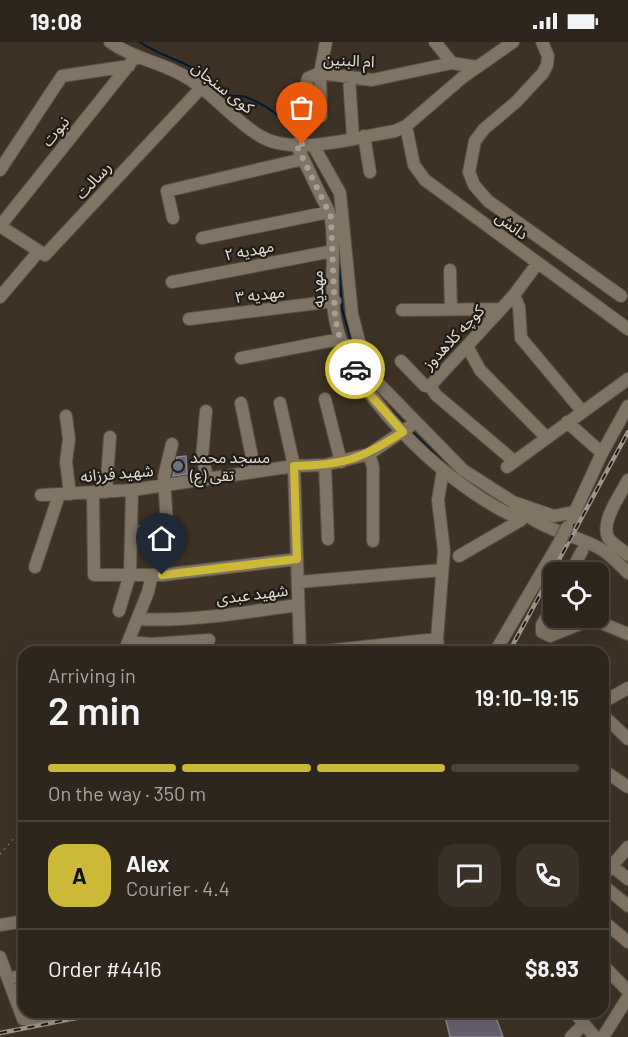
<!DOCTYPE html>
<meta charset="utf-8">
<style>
:root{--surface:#2e261c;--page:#3a3229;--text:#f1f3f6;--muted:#a7a5a3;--line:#49433b;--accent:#cdb938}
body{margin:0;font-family:Barlow,"Noto Sans Arabic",sans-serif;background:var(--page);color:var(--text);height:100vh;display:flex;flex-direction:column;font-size:22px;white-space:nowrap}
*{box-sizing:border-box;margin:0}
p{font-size:20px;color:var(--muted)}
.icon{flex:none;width:33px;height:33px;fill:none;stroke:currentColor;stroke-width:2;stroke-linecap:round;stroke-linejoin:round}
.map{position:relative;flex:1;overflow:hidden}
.sheet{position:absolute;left:18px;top:604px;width:591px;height:372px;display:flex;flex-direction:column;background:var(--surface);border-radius:18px;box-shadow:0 6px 24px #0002,0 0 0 2px var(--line)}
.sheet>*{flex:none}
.tools{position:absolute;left:543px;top:520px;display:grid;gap:12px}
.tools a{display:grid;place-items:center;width:66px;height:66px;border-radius:12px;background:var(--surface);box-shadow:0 6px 24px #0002,0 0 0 2px var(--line);font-size:30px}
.pin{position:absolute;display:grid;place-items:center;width:51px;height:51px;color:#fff;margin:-62px -26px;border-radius:50% 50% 50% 0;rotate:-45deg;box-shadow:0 0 6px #0007}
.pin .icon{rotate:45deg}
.courier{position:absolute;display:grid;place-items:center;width:60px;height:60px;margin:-30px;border:4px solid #cdb938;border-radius:50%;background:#fff;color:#222;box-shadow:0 2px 8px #0007}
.headline em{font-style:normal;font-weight:600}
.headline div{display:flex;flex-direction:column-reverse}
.headline{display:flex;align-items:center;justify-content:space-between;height:102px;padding:0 30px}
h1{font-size:39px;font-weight:600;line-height:45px}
.bar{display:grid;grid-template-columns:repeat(4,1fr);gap:9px 6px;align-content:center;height:72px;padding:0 30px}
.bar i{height:8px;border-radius:4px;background:var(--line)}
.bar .current{background:var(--accent)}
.bar p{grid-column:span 4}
.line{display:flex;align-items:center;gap:15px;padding:0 30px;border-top:2px solid var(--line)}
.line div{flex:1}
.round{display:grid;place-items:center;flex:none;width:63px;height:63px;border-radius:18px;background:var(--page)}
.status{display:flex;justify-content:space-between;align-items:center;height:42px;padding:0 30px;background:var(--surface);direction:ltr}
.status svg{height:16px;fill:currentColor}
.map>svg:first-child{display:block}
</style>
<div class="status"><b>19:08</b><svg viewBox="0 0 49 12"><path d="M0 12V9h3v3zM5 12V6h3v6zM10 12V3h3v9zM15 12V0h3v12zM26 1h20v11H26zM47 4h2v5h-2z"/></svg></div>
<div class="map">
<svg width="628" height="995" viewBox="0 0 628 995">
<rect width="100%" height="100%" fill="#3d3225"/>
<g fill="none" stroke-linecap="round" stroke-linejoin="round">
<path stroke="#021936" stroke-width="2" d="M140 0C159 14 183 18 203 32 211 37 219 49 228 53 233 55 241 53 246 55 264 62 293 80 299 99
M316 130 328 155
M339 222 342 267 355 311 363 329
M388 365 405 383
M411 389 441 418"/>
</g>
<path fill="#686070" stroke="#8d8596" stroke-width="1.5" d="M186 414 187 432 173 434 177 415Z
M139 484H151V494H139Z
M444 970H494L503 995H450Z"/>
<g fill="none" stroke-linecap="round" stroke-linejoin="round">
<g stroke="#595044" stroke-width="14">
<path id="minor" d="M110 0C135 18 167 21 192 39 216 55 235 79 260 94 294 115 358 95 395 89L406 84 463 35 513 0
M435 0 452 21 477 25
M542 0 548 14 547 23 543 31 516 60 484 87 475 99 469 130 474 143 488 159 621 254
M349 35 353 96
M302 64 308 36 320 31 372 38 452 21
M321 74 320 31 326 0
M406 84 414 123 425 138 628 287
M364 94 370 130
M296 102C305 120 313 138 322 156 325 162 330 170 331 177 336 210 329 245 335 277 349 352 442 438 507 471L511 472 515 469 516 464 513 460
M313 103 340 151 352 272 360 303 377 340 463 428 513 460 554 474 575 470
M0 128 62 34 129 24
M173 176 167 149 303 117
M0 184 45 213 201 46
M0 184 136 14
M202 196 329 170
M450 228 451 267
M172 240 333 209
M514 253 519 265 521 296 582 369
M0 255 39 209
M402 268 501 267
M189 277 335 259
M467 304 480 328 546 395
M241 316 340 297
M401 319 425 344H430L436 353 514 419
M430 344 514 253 537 222
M325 357 341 420
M241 361 255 430
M280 361 294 424 300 610
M206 369 202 416 208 437
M66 374 69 397 66 420 70 452
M567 380 602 411
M369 412 373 425V499
M325 423 328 497
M507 425 628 337
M628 438C621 452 599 481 609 497 613 502 623 508 628 513
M106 450 110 395
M93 451 94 533H162L297 517
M41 453 132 448 294 424 325 423 369 412 409 385
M519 467C542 488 573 492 599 506 610 512 619 522 628 531
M572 476 602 411 628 364
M167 485 164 435 172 402
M459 514 521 478 509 472
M35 525 59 453
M570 531 582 509
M298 540 442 528
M554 562 542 583V590L550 594 592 577 628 592
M119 569 130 532 132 448
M138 577C191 580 245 570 298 563
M129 600 151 602 209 598
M124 610 148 550 152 533
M315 610 437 597
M439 610 437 597 444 509 438 458 443 428
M495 610 560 499
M603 660 628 646
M603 673 628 697
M603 728 628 745
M603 817 628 837
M603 834 628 805
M603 843 628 864
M603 879 628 900
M0 883 24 879
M0 915 23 977 39 978 71 970
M603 923 628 949
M8 937 24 933
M574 970 595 995
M571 995 583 983
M603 995 628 955"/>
</g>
<path stroke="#887e73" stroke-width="1.5" stroke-dasharray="1.5 4.5" stroke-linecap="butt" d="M302 73V93
M0 812 24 785"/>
<use href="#minor" stroke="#807465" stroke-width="12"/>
<g stroke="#9f968b" stroke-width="4.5">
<path id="rail" d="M509 610 628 390
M0 991 107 970"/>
</g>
<use href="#rail" stroke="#201b15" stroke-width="2" stroke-dasharray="7" stroke-linecap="butt"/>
<g stroke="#595044" stroke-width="14" stroke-linecap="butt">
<path id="minor-bridge" d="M560 499 567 485"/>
</g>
<use href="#minor-bridge" stroke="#807465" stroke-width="12"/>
</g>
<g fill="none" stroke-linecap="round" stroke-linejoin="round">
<path stroke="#a89f95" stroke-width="6" stroke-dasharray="0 10.8" d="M302 102H296L331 175 335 276 340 297 355 327"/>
<path stroke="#cdb938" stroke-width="8" d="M162 533 297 517 294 424C345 423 361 417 403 390L365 347 355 327"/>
</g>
<circle fill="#6b7280" stroke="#201b15" stroke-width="2" cx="178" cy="424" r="6"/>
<g text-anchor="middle" stroke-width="4.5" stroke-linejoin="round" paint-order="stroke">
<g font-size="16" fill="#e1dad1" stroke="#201b15">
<text transform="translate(349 18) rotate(3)" y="6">ام البنین</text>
<text transform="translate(223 45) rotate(38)" y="6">کوی سنجان</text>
<text transform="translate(55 89) rotate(-51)" y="6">نبوت</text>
<text transform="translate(93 138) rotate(-47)" y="6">رسالت</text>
<text transform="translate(512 183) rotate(36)" y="6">دانش</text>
<text transform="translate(249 208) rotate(-11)" y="6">مهدیه ۲</text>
<text transform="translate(317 247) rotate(-92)" y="6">مهدیه</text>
<text transform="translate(260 252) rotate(-7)" y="6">مهدیه ۳</text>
<text transform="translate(453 295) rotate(-47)" y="6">کوچه کلاهدوز</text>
<text transform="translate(117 431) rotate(-5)" y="6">شهید فرزانه</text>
<text transform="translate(252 552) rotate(-7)" y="6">شهید عبدی</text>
</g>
<g font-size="16" fill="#e1dad1" stroke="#201b15" text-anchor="start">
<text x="190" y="421">مسجد محمد<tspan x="190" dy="18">تقی (ع)</tspan></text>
</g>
</g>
</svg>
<div class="tools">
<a><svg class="icon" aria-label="locate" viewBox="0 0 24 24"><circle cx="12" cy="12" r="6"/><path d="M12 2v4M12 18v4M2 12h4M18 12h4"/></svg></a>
</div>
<div class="pin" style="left:302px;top:102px;background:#ea580c"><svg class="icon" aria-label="bag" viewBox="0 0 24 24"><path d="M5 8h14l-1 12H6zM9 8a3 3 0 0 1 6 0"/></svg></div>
<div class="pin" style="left:162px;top:533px;background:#1f2937"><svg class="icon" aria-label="home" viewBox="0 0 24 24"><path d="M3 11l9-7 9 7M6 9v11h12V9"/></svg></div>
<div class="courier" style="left:355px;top:327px"><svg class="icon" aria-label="car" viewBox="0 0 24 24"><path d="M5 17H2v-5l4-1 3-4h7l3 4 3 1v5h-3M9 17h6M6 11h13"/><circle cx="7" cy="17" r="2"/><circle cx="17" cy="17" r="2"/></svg></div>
<section class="sheet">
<div class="headline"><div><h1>2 min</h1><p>Arriving in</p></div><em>19:10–19:15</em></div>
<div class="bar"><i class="current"></i><i class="current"></i><i class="current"></i><i></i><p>On the way · 350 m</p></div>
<div class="line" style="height:108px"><b class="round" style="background:var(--accent);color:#111">A</b><div><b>Alex</b><p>Courier · 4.4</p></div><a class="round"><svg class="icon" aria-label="chat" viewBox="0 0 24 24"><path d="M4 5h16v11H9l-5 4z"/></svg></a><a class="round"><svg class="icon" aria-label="phone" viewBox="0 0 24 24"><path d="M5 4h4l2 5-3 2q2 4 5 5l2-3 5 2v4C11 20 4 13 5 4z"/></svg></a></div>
<div class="line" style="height:78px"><div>Order #4416</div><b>$8.93</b></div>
</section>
</div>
